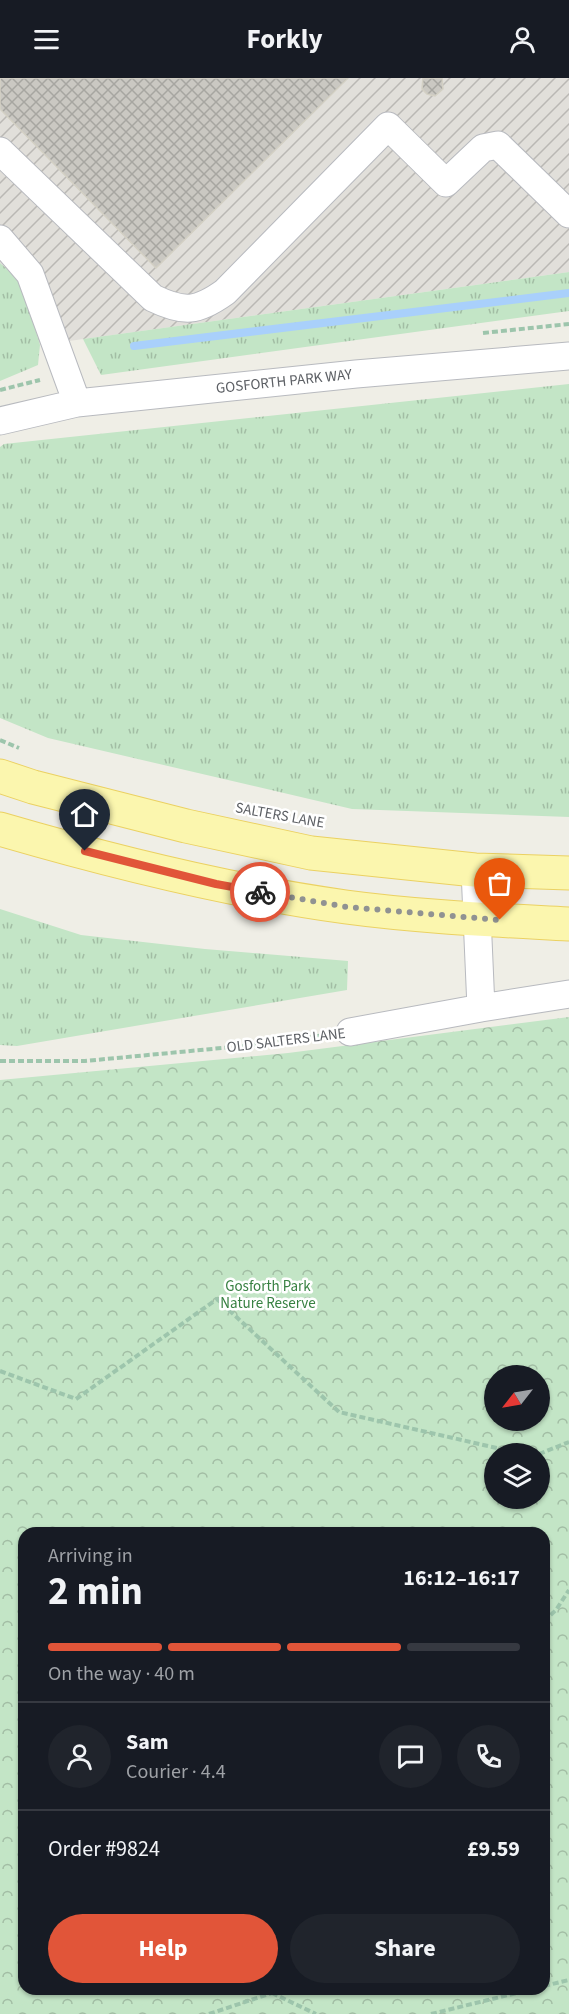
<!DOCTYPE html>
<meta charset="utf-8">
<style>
:root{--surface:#171b24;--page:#20242c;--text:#f1f3f6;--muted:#9ea1a6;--line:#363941;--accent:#e15539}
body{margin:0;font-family:"Source Sans 3",sans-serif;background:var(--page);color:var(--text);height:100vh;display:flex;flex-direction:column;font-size:22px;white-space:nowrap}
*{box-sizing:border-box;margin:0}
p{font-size:20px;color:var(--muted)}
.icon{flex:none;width:33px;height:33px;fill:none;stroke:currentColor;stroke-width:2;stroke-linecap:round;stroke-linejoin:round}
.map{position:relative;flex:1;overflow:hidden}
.panel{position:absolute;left:18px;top:1449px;width:532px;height:468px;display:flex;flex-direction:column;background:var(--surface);border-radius:18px;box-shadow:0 2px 4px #0004}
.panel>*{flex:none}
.needle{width:39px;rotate:239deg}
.controls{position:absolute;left:484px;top:1287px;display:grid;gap:12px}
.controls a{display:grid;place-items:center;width:66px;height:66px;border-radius:50%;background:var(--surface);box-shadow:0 2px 4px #0004;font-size:30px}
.pin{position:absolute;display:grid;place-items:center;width:51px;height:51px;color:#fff;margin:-62px -26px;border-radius:50% 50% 50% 0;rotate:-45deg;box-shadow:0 0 6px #0007}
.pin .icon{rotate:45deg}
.courier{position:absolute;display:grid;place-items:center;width:60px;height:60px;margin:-30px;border:4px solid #e15539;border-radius:50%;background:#fff;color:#222;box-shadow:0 2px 8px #0007}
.summary em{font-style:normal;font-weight:700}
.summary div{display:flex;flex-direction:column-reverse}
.summary{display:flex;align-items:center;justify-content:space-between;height:102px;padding:0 30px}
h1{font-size:39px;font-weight:700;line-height:45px}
.bar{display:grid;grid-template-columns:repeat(4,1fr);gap:9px 6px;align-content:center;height:72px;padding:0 30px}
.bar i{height:8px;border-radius:4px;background:var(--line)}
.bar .current{background:var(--accent)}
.bar p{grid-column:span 4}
.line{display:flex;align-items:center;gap:15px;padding:0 30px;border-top:2px solid var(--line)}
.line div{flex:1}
.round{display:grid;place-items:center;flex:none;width:63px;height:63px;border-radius:32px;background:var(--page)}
.action{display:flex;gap:12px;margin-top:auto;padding:12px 30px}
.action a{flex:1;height:69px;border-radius:36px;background:var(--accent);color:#fff;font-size:24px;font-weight:700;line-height:69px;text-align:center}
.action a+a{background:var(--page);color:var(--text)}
header{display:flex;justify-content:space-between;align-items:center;height:78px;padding:0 30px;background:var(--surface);font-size:27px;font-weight:700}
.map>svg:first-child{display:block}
</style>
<header><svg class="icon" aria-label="menu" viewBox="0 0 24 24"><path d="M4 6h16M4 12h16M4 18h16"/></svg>Forkly<svg class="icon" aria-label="person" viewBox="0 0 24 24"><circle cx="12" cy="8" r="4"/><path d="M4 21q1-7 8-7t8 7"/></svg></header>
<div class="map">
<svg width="569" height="1936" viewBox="0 0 569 1936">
<defs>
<pattern id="industrial-furrows" width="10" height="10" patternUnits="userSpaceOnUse" patternTransform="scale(1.5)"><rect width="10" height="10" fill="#e1dfda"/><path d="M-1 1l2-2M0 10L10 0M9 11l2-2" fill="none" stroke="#bab8b4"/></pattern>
<pattern id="grass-tufts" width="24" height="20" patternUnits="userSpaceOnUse" patternTransform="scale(1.5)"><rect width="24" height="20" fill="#c3e5c6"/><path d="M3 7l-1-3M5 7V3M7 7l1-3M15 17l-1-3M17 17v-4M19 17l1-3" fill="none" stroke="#a2bda4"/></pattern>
<pattern id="forest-crowns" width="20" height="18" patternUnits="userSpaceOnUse" patternTransform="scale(1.5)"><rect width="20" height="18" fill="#c3e5c6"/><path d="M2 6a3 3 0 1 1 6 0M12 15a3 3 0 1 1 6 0" fill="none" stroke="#a2bda4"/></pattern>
<pattern id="building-cross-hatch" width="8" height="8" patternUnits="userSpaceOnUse" patternTransform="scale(1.5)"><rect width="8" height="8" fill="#cac8c2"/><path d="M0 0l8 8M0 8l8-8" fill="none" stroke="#a7a6a1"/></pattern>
</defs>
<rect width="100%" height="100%" fill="#efeee6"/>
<path fill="url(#industrial-furrows)" d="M0 0H569V194L40 267 21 204 0 185Z"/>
<path fill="url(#grass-tufts)" d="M0 185 21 204 40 267 38 287 0 303Z
M569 194V233L101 297 83 261Z
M569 306V739L352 731 48 660 0 640V369L4 366Z
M0 831 81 857 205 871 348 883 347 912 17 968 0 967Z"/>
<path fill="url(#forest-crowns)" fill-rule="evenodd" d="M569 939V1936H0V1002L288 975ZM495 1298H540V1342H495ZM495 1376H540V1420H495ZM24 1455H544V1911H24Z"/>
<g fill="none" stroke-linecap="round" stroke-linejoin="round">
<path stroke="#a9d0fb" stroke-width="8" d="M134 268 569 215"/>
</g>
<path fill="url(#building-cross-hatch)" stroke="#d3d0c4" stroke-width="1.5" d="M0 0H348L156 190 0 31Z
M423 0H442L443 11 435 18 427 16 422 11Z"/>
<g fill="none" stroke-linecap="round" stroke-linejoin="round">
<g stroke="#b8babf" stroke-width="29">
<path id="minor" d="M0 73 153 220C184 235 197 234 225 214L388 48 446 105 483 70 498 67 569 136
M0 161 30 196 77 325
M0 343 77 325 356 296 569 278
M475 792 481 930
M350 954 481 930 569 916"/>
</g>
<g stroke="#ebd162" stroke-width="35">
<path id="major" d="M0 698 33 709 186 748 311 775 475 792 569 795
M0 751C113 784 230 813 346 829 420 839 495 842 569 846"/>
</g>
<path stroke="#9dc5ac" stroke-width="4" stroke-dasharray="6 3" stroke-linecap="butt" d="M483 255 569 246
M0 312 40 302
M0 662 19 670
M0 983H85L264 966 325 957
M0 1293 76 1321 217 1221 339 1334 523 1376
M539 1376 569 1364
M544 1543 556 1532 569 1512
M544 1908 569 1902
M272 1915 316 1936
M209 1936 272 1915 274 1911
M431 1936 533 1911"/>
<use href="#minor" stroke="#fff" stroke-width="27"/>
<use href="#major" stroke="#fbf6ae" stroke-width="33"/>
</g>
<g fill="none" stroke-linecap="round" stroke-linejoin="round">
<path stroke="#909292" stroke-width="6" stroke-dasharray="0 10.8" d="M260 814 347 829 500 842"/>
<path stroke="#e15539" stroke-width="8" d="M85 773 216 806 260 814"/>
</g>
<g text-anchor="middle" stroke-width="5" stroke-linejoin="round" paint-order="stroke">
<g font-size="15" fill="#5d6065" stroke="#fff">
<text transform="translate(284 303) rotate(-6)" y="5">GOSFORTH PARK WAY</text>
<text transform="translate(280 737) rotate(10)" y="5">SALTERS LANE</text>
<text transform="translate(286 962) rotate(-7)" y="5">OLD SALTERS LANE</text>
</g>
<g font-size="15" fill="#388142" stroke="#fff">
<text x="268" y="1213">Gosforth Park<tspan x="268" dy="17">Nature Reserve</tspan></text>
</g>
</g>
</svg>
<div class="controls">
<a><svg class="needle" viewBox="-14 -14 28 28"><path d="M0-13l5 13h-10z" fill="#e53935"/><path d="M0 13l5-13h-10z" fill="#9ea1a6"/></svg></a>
<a><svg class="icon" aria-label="layers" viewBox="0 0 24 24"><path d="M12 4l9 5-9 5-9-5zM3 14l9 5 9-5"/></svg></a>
</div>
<div class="pin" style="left:500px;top:842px;background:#ea580c"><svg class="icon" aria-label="bag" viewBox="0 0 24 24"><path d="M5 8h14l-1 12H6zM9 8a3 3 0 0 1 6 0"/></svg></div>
<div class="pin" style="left:85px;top:773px;background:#1f2937"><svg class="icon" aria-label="home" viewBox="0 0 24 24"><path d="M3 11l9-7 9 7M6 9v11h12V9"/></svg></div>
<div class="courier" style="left:260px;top:814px"><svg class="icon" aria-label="bike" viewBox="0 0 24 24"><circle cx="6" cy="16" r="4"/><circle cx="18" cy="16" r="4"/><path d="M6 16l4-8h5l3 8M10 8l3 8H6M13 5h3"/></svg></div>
<section class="panel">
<div class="summary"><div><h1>2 min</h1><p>Arriving in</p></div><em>16:12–16:17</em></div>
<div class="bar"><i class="current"></i><i class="current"></i><i class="current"></i><i></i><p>On the way · 40 m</p></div>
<div class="line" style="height:108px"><a class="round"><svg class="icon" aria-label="person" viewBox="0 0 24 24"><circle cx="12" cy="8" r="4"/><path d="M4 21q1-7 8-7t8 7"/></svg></a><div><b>Sam</b><p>Courier · 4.4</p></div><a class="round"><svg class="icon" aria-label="chat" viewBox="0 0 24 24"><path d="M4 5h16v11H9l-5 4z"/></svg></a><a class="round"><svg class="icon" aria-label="phone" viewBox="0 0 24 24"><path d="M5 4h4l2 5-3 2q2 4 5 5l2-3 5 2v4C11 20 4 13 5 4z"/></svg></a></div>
<div class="line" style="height:78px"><div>Order #9824</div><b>£9.59</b></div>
<div class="action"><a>Help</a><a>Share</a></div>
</section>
</div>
